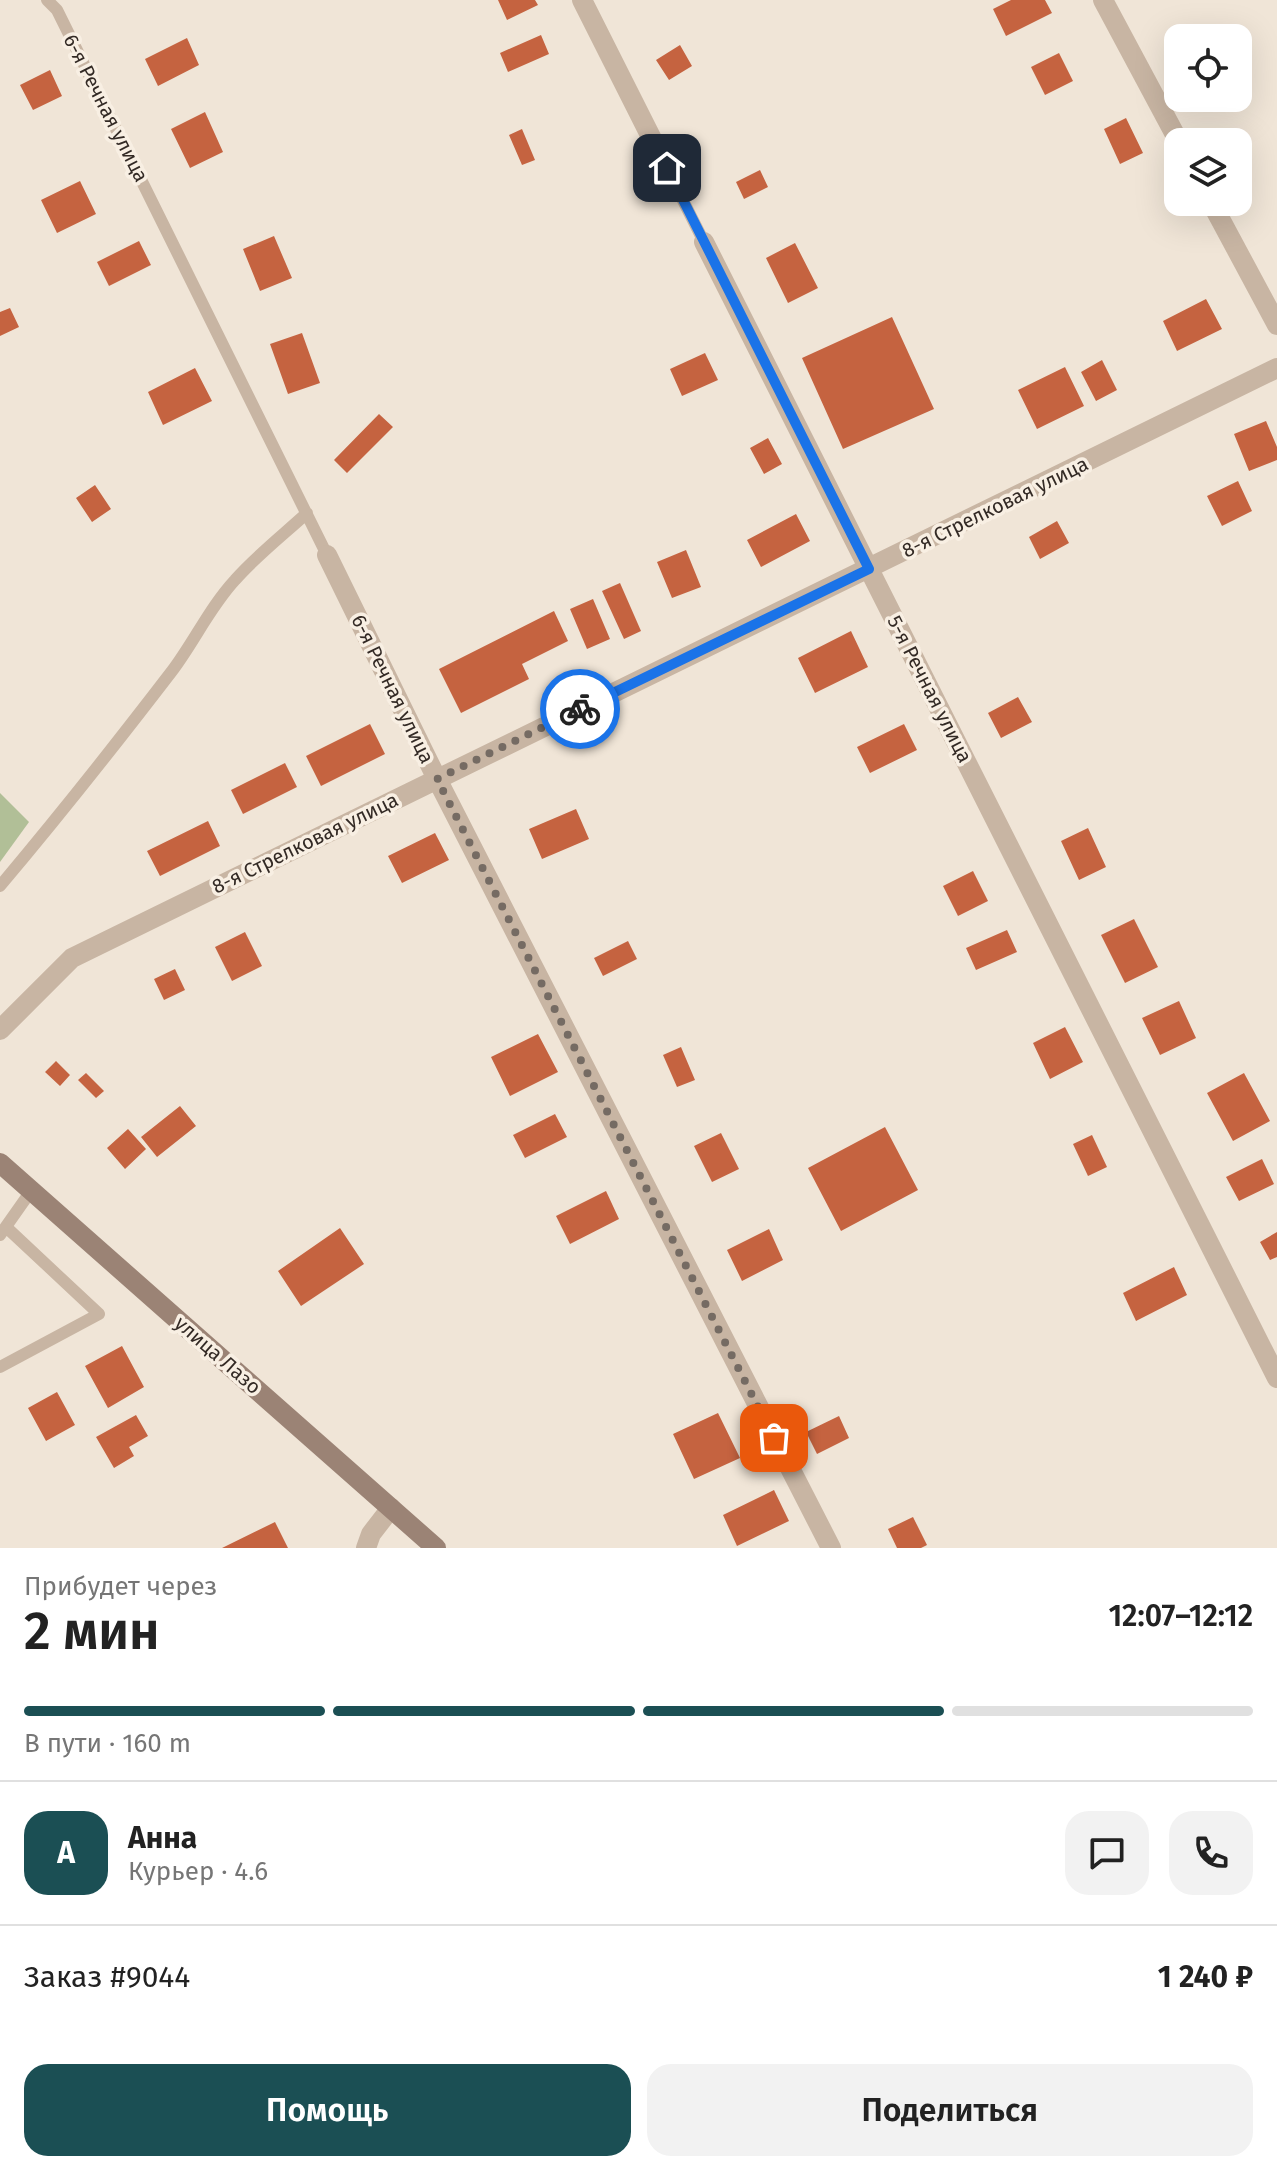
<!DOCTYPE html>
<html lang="ru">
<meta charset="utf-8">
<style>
:root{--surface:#fff;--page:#f2f2f2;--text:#222;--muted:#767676;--line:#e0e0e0;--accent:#1b4f54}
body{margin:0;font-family:"Fira Sans",sans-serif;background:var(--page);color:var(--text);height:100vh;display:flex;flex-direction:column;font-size:30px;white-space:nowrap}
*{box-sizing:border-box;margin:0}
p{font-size:26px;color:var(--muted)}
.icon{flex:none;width:44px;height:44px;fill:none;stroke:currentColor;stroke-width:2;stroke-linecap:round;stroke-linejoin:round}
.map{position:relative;height:1548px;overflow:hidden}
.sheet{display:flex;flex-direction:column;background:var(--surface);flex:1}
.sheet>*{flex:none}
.fabs{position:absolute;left:1164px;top:24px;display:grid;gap:16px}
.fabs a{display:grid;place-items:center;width:88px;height:88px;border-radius:16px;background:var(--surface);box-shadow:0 8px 32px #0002;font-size:40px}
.pin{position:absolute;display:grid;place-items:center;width:68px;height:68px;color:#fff;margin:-34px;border-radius:16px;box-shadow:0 4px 12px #0006}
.courier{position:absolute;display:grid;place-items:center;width:80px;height:80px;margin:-40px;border:6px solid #1a73e8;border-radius:50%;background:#fff;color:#222;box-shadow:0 2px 10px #0007}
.summary em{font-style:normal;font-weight:600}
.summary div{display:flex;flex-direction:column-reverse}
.summary{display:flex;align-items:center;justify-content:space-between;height:136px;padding:0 24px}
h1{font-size:52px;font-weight:600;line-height:60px}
.bar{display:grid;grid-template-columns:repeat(4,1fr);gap:12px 8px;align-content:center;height:96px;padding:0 24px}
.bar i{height:10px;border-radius:6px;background:var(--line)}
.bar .selected{background:var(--accent)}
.bar p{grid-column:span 4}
.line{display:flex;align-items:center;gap:20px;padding:0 24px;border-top:2px solid var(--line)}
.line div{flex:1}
.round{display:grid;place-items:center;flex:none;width:84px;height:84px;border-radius:24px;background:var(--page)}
.action{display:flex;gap:16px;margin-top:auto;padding:16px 24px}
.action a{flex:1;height:92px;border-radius:24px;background:var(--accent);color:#fff;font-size:32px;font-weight:600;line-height:92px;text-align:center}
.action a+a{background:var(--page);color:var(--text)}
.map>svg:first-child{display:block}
</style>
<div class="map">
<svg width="1277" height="1548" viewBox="0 0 1277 1548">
<rect width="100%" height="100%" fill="#f0e5d7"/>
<path fill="#b1bf97" d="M0 793 29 822 0 862Z"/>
<path fill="#c56340" d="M498 0H535L538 5 507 20Z
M1011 0H1045L1052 13 1006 36 993 9Z
M541 35 549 54 508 72 500 53Z
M187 38 199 65 158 86 145 59Z
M680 45 692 66 669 80 656 60Z
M1059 53 1073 81 1045 95 1031 67Z
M50 70 62 96 33 110 20 85Z
M205 112 223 152 190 168 171 129Z
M1126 118 1143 153 1120 164 1104 129Z
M522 129 535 160 522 165 509 135Z
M760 170 768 187 744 199 736 182Z
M80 181 96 214 57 233 41 200Z
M274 236 292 278 260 291 243 249Z
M139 241 151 265 109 286 97 262Z
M795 243 818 288 788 303 766 258Z
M1206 299 1222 329 1177 351 1163 321Z
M10 308 19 327 0 336V312Z
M892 317 934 409 843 449 802 358Z
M302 333 320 383 288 394 270 344Z
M705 353 718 380 682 396 670 369Z
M1102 360 1117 390 1096 401 1081 372Z
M1065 367 1084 406 1037 429 1018 390Z
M195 368 212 401 163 425 148 392Z
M379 414 393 427 347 473 334 460Z
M1266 421 1277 447V460L1249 471 1234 434Z
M768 438 782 464 764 474 750 448Z
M1238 481 1252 511 1222 526 1207 496Z
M95 485 111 509 92 522 76 498Z
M796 514 810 541 761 567 747 540Z
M1057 521 1069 543 1040 559 1029 537Z
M686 550 701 587 672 598 657 562Z
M620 583 641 631 624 639 602 591Z
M593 599 610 639 587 649 570 609Z
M554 611 568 641 522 664 529 679 461 713 439 669Z
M851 631 868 667 815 693 798 658Z
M1018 697 1032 722 1001 738 988 713Z
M370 724 385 754 321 786 306 756Z
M904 724 917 750 870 773 857 747Z
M285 763 297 787 243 814 231 790Z
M576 809 589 839 542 859 529 829Z
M208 821 220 846 160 876 147 851Z
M1088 828 1106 867 1079 880 1061 841Z
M435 833 449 860 402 883 388 856Z
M973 871 988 901 958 916 943 886Z
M1134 919 1158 967 1125 983 1101 935Z
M1007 930 1017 952 976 970 966 948Z
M245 932 262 966 232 981 215 947Z
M628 941 637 959 603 976 594 958Z
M175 969 185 990 164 1000 154 979Z
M1179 1001 1196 1038 1160 1055 1142 1018Z
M1065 1027 1083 1062 1050 1079 1033 1043Z
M538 1034 558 1072 510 1096 491 1057Z
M681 1047 695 1080 677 1087 663 1055Z
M56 1061 70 1075 60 1086 45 1072Z
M86 1073 104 1091 96 1098 78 1080Z
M1244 1073 1270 1121 1233 1141 1207 1093Z
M180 1106 196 1126 157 1157 141 1137Z
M555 1114 567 1137 525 1158 513 1135Z
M885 1127 918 1190 841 1231 808 1168Z
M128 1129 146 1149 125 1169 107 1148Z
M721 1133 739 1169 712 1182 694 1146Z
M1092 1135 1107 1167 1088 1176 1073 1144Z
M1262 1159 1274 1184 1239 1201 1226 1177Z
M606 1191 619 1219 570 1244 556 1216Z
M340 1228 364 1264 301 1306 278 1271Z
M769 1229 783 1260 742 1281 727 1250Z
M1277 1232V1257L1270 1260 1260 1242Z
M1174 1267 1187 1295 1136 1321 1123 1293Z
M122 1346 144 1387 108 1408 85 1366Z
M57 1392 75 1425 46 1441 28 1408Z
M718 1413 740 1458 694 1479 673 1434Z
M136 1415 148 1436 129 1447 134 1456 114 1468 96 1437Z
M839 1416 849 1438 817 1454 806 1432Z
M774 1490 789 1521 737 1546 723 1515Z
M913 1517 927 1545 921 1548H897L888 1529Z
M275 1522 288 1548H222Z"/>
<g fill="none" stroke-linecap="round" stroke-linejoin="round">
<path stroke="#c8b5a3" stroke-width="12" d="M47 0 57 10 327 555
M654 143 704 242
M0 886C59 816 116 744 172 671 194 642 210 607 235 580 256 556 283 535 307 513
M0 1235 31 1191
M0 1367 99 1314 6 1227"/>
<path stroke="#c8b5a3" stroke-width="20" d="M582 0 654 143
M1103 0 1179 142
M1211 202 1277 325
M704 242 1277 1378
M327 555 437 779 831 1548
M0 1030 72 958 1277 368
M366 1548 371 1534 391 1508"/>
<path stroke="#9b8375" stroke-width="20" d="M0 1163 436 1548"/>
</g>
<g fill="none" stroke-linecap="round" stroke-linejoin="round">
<path stroke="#756b63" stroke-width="8" stroke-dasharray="0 14.4" d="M580 709 437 779 774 1438"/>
<path stroke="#1a73e8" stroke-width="10" d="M580 709 869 569 667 168"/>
</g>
<g text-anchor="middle" stroke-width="7" stroke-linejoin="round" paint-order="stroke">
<g font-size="20" fill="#332a25" stroke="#f8efe3">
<text transform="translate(106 108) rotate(63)" y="7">6-я Речная улица</text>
<text transform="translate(995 507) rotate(-26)" y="7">8-я Стрелковая улица</text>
<text transform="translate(393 689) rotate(64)" y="7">6-я Речная улица</text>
<text transform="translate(930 689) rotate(63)" y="7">5-я Речная улица</text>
<text transform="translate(305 843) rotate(-26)" y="7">8-я Стрелковая улица</text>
<text transform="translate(218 1355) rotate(41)" y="7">улица Лазо</text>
</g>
</g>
</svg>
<div class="fabs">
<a><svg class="icon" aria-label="locate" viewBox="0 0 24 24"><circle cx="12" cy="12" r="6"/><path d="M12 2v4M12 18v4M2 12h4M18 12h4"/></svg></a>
<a><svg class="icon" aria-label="layers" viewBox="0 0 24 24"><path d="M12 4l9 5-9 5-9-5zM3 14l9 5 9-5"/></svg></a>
</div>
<div class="pin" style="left:774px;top:1438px;background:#ea580c"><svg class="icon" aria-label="bag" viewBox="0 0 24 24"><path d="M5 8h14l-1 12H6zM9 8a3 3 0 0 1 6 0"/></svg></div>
<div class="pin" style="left:667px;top:168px;background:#1f2937"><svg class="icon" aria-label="home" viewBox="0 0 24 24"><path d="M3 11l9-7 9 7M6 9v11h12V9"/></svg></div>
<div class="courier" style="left:580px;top:709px"><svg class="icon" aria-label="bike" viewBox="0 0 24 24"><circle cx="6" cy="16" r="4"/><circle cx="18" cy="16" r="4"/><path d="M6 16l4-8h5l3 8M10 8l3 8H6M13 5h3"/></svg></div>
</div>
<section class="sheet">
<div class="summary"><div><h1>2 мин</h1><p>Прибудет через</p></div><em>12:07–12:12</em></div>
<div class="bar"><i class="selected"></i><i class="selected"></i><i class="selected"></i><i></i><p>В пути · 160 m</p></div>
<div class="line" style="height:144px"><b class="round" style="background:var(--accent);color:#fff">А</b><div><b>Анна</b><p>Курьер · 4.6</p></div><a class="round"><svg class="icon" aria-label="chat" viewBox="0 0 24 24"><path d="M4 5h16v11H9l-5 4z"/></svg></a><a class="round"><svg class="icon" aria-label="phone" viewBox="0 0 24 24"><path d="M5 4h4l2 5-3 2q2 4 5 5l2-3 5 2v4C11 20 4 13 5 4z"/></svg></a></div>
<div class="line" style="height:104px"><div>Заказ #9044</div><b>1 240 ₽</b></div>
<div class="action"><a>Помощь</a><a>Поделиться</a></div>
</section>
